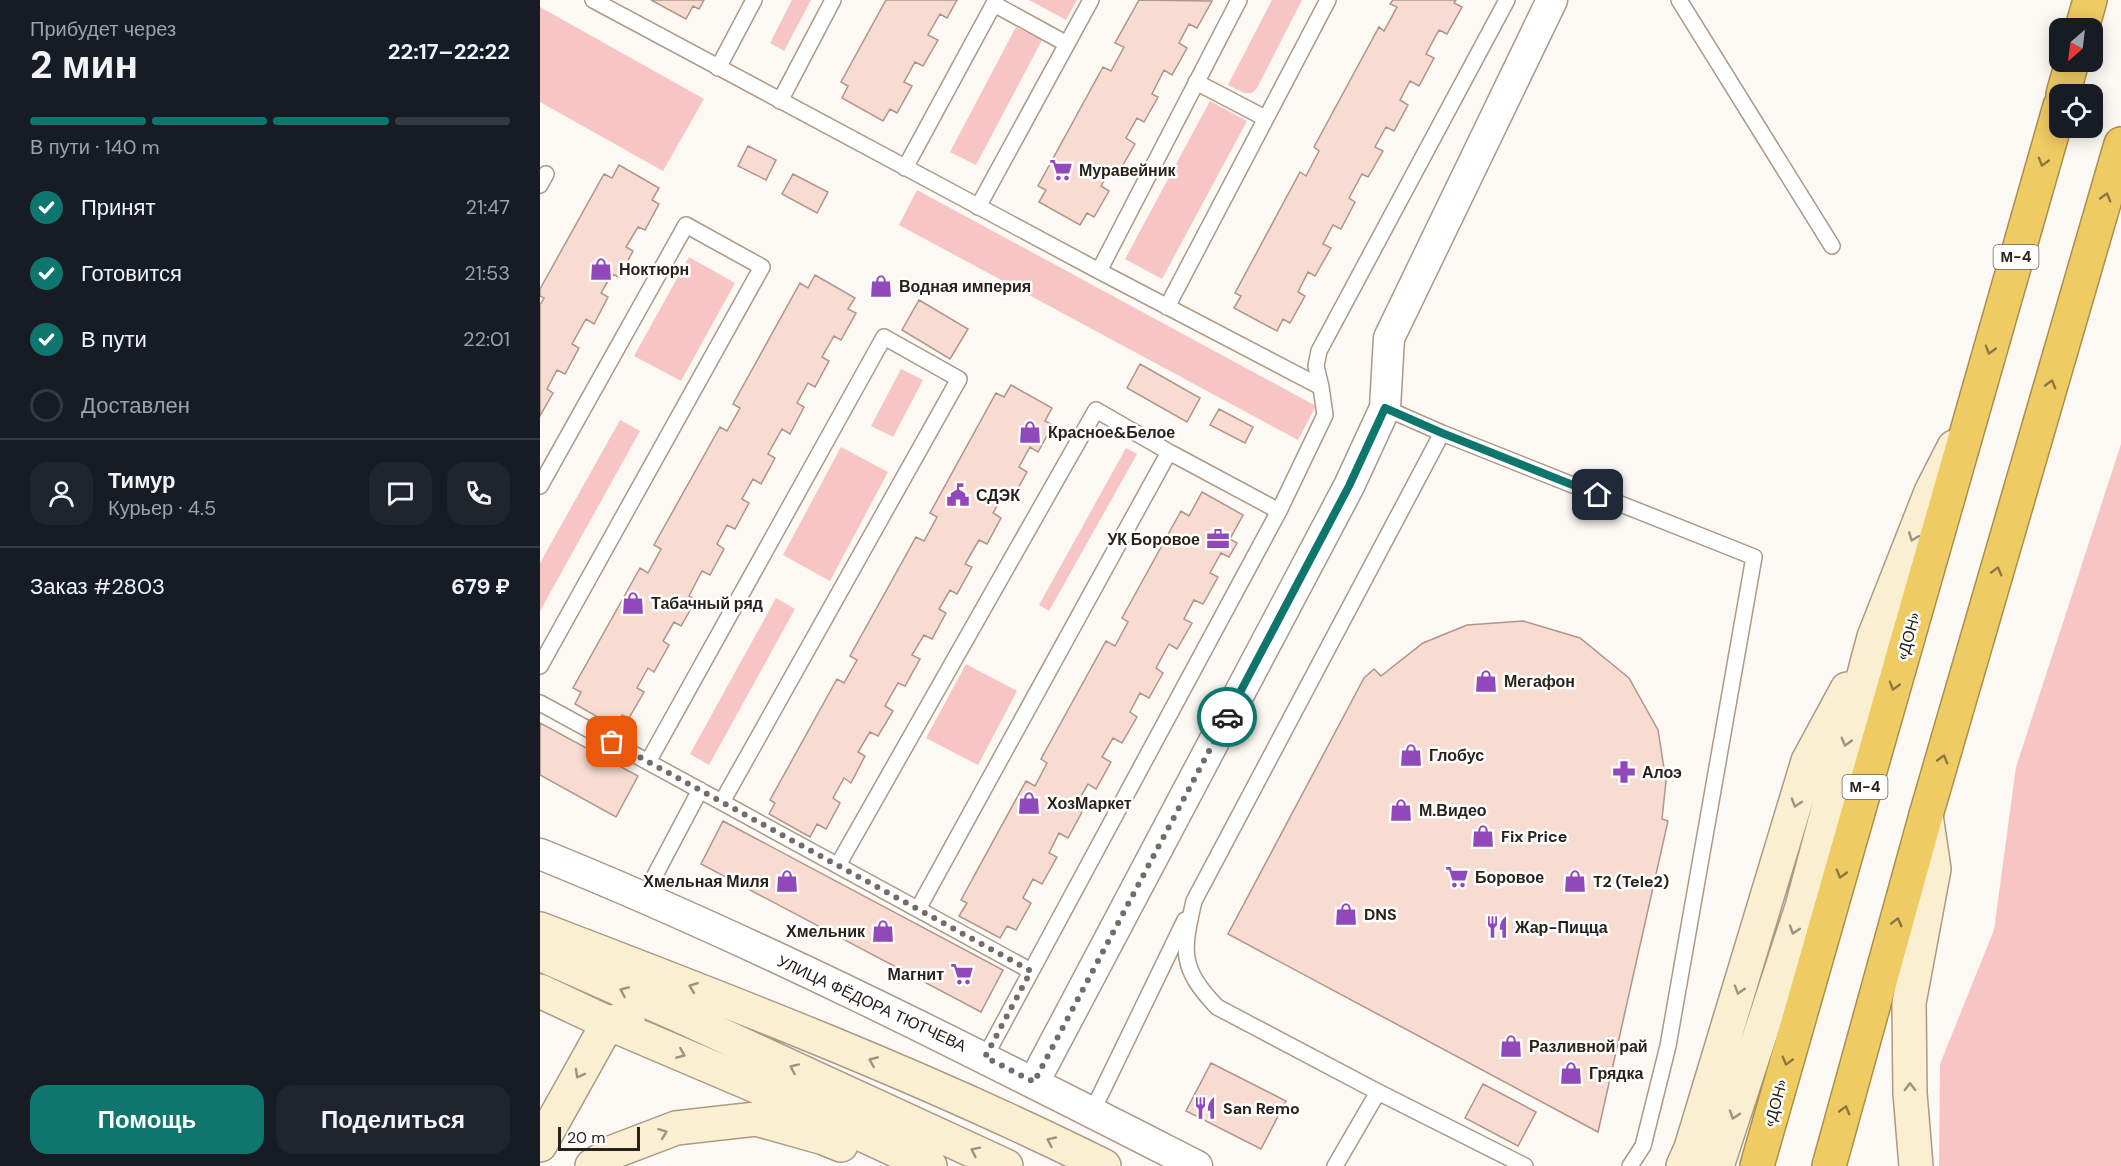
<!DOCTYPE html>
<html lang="ru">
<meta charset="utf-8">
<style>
:root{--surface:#171b24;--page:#20242c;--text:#f1f3f6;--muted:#9ea1a6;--line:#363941;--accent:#0f766e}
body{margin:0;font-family:"DM Sans",sans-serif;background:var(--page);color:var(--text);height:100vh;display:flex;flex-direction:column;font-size:22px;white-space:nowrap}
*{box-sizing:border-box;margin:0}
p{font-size:20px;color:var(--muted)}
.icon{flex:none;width:33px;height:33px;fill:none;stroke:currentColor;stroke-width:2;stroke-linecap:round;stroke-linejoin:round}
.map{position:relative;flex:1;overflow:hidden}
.side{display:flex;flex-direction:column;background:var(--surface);width:540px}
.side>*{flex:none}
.needle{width:39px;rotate:208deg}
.fabs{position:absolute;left:1509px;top:18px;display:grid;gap:12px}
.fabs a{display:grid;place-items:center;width:54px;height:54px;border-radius:12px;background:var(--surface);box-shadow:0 3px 15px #0003;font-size:30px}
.scale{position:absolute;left:18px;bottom:15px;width:82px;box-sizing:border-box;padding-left:6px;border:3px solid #29221b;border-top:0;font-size:16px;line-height:21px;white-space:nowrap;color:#29221b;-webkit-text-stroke:4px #fff;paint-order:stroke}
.pin{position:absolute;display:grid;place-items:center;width:51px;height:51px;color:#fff;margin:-26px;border-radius:12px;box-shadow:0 3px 9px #0006}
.courier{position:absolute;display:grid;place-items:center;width:60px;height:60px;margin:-30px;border:4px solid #0f766e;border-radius:50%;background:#fff;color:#222;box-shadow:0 2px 8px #0007}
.summary em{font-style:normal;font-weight:700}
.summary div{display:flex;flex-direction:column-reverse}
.summary{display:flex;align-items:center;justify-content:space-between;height:102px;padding:0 30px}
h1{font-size:39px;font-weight:700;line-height:45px}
.bar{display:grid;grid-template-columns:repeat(4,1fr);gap:9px 6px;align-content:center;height:72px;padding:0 30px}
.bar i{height:8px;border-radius:4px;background:var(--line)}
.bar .active{background:var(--accent)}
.bar p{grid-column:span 4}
.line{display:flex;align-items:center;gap:15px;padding:0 30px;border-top:2px solid var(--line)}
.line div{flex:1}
.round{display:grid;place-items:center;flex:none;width:63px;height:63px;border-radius:18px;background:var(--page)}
ol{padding:0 30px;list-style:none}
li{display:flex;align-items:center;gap:18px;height:66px}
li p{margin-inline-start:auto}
li .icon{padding:6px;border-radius:50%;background:var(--accent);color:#fff;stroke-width:4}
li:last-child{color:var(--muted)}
li i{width:33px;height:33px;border:3px solid var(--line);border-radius:50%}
.button{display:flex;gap:12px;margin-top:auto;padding:12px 30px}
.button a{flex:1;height:69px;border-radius:18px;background:var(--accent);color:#fff;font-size:24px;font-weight:700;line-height:69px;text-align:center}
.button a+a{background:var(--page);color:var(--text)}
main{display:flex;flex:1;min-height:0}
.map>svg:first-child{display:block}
</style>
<main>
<section class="side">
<div class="summary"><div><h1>2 мин</h1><p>Прибудет через</p></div><em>22:17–22:22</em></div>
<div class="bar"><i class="active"></i><i class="active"></i><i class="active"></i><i></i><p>В пути · 140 m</p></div>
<ol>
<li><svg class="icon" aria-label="check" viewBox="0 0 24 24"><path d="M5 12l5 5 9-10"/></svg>Принят<p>21:47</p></li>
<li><svg class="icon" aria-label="check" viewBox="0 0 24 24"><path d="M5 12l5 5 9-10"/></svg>Готовится<p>21:53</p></li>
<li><svg class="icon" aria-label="check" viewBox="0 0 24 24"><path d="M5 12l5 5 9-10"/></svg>В пути<p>22:01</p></li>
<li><i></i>Доставлен</li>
</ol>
<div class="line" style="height:108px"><a class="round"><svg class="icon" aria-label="person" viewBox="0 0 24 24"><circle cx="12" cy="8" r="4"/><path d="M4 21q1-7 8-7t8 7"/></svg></a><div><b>Тимур</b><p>Курьер · 4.5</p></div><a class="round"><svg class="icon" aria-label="chat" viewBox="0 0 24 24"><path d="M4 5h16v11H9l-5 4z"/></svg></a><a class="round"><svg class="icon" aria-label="phone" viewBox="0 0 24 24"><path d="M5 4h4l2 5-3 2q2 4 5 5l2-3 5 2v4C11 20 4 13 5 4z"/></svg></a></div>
<div class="line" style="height:78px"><div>Заказ #2803</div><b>679 ₽</b></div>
<div class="button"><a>Помощь</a><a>Поделиться</a></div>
</section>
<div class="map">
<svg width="1581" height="1166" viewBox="0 0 1581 1166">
<rect width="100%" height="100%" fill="#fcf8f4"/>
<path fill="#f7c5c3" d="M252 0H271L244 51 230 43Z
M489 0H537L526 20Z
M732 0H762L717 88 712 93H704L688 85Z
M0 7 164 99 123 171 0 102Z
M476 27 502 40 436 165 410 152Z
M670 101 707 121 622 279 585 259Z
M377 190 776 406 758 440 359 225Z
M149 257 195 283 141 381 94 356Z
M361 369 383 380 353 437 331 426Z
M80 420 100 431 0 611V563Z
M1581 444V1166H1399L1400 1064 1454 930 1476 767Z
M301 447 348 472 290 581 243 555Z
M586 448 597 454 509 611 499 605Z
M236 598 255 609 169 765 150 754Z
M426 664 477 691 438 765 386 738Z"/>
<path fill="#f8dcd1" stroke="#af958b" stroke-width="1.5" d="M111 0H164L159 9 153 6 146 19Z
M346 0H417L407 18 400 14 388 35 398 40 383 66 375 62 364 82 372 86 357 113 350 109 343 121 302 98 308 86 301 82Z
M599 0 672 1 657 28 649 24 639 43 647 48 632 75 624 70 612 94 618 97 604 122 597 118 586 138 595 144 580 170 572 166 561 186 569 191 554 217 547 213 540 225 499 202 506 190 498 186 563 67 571 71 584 47 575 43Z
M853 0H916L914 3 922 7 907 34 899 30 886 54 894 58 879 86 870 81 860 100 868 105 854 131 846 127 835 147 843 151 828 177 822 174 809 198 815 202 801 229 793 225 783 244 791 248 775 276 768 272 758 292 765 296 750 323 743 319 737 331 694 308 701 296 695 293 760 172 766 176 779 151 774 147 839 27 844 31 857 7 850 4Z
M208 146 236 160 226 180 198 166Z
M79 165 119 188 112 200 119 204 105 230 98 227 86 247 93 251 79 277 72 274 61 293 68 297 54 324 46 319 32 344 39 348 25 374 17 370 7 389 13 393 0 416V305L4 298 0 296V289L64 174 72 178Z
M253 174 288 192 277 213 242 194Z
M275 275 315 298 308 309 316 313 301 340 294 336 282 357 289 361 275 387 268 383 257 403 264 407 250 434 242 429 228 454 235 458 221 484 213 479 202 499 209 503 195 529 187 525 177 544 184 549 170 575 162 571 149 596 156 600 141 626 134 622 123 641 129 645 114 672 108 668 97 688 104 692 89 718 82 715 75 727 35 704 41 692 33 688 100 568 108 573 121 549 114 545 180 427 187 431 200 408 193 404 260 283 268 288Z
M379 300 428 329 410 359 362 330Z
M600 364 660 398 647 422 587 388Z
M471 385 512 408 505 421 513 425 498 452 490 447 479 467 487 472 472 499 464 494 453 513 461 518 447 544 439 540 425 564 432 567 417 594 410 590 399 609 406 613 392 639 384 635 372 655 380 659 365 686 358 683 345 706 353 711 338 736 330 732 318 752 325 756 311 783 304 778 293 798 300 803 286 829 277 824 270 837 229 814 235 803 230 800 297 679 304 683 317 660 310 656 376 537 384 541 397 517 390 513 456 393 464 397Z
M679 409 713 427 705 443 670 425Z
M662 492 703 515 690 539 697 543 689 557 681 553 670 573 678 577 663 604 654 600 644 619 652 623 637 649 629 644 616 668 623 673 609 698 600 693 590 712 597 717 582 743 573 738 562 757 571 762 556 789 548 784 534 808 542 812 528 838 519 833 509 853 517 857 502 884 493 879 483 898 491 903 476 930 467 926 460 938 419 916 427 903 421 900 486 781 495 786 507 763 501 759 566 641 575 646 588 622 582 618 641 511 649 516Z
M983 621 1040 638 1089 678 1118 730 1126 781 1122 819 1128 821 1058 1132 688 934 824 678 834 669 841 676 883 643 927 625Z
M0 723 98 776 76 817 0 775Z
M183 821 463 970 441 1012 161 864Z
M671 1063 746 1101 721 1149 646 1111Z
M943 1084 996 1112 978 1146 925 1118Z"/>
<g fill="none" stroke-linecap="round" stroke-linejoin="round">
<g stroke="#ac9987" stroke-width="18">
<path id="lane" d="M53 0 559 271 781 387 785 415 739 511 445 1057
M1139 0 1292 246
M454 4 527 44
M178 68 214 0
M656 82 725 118
M240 101 293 0
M365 168 456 0
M0 185 6 174
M438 207 551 0
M559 271 699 0
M627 307 788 0
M781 387 776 366 779 351 967 0
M845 408 902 433 1214 557 1128 1046 1103 1146 1090 1166
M902 433 654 901C642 952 640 968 677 1007L838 1092 985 1166
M0 486 146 225 222 267 0 666
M0 703 491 971
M108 762 344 337 419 379 182 802
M298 865 556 410 629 452 739 511
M104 896 160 790
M378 909 629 452
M552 1112 645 920
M795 1166 838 1092"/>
</g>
<g stroke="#ac9987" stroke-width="33">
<path id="street" d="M0 854C225 945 441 1056 657 1166
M494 1082 809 486 845 408 849 338 1012 0"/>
</g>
<g stroke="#ac9987" stroke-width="36">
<path id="secondary" d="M0 929C191 1002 381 1075 564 1166
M0 954 138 1015 466 1166
M0 991 68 1023 230 1092 390 1166
M0 1145 68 1023 88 1018
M52 1166 73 1152 136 1128 216 1119 284 1138 301 1145
M1143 1166 1151 1148 1268 761 1307 689
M1177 1166 1262 907 1334 637 1391 492 1414 447
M1376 1166 1370 1093 1369 1003 1394 869 1386 815"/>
</g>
<g stroke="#aa904a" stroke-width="36">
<path id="highway" d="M1542 28 1550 0
M1523 94 1532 62
M1217 1166 1520 106
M1289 1166 1386 815 1581 144"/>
</g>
<use href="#lane" stroke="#fff" stroke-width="15"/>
<use href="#street" stroke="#fff" stroke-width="30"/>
<use href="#secondary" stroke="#faefd0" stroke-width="33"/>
<use href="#highway" stroke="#efcb64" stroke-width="33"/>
</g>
<defs><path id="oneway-chevron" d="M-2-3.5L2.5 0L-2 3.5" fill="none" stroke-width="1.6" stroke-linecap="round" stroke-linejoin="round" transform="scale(1.5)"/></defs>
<g stroke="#8c7640">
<use href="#oneway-chevron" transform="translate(1503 162) rotate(106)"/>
<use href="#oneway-chevron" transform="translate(1566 197) rotate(-74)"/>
<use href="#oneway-chevron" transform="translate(1450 350) rotate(106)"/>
<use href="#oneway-chevron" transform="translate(1511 384) rotate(-74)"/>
<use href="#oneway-chevron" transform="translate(1457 571) rotate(-74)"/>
<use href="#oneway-chevron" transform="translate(1354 686) rotate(106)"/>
<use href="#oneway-chevron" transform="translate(1403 759) rotate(-74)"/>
<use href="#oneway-chevron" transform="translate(1301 874) rotate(106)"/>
<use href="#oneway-chevron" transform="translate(1357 922) rotate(-75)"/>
<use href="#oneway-chevron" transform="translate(1247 1061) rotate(106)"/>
<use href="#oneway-chevron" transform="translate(1305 1110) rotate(-75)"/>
</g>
<g stroke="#9c937f">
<use href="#oneway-chevron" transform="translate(1373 537) rotate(111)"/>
<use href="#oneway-chevron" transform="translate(1306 742) rotate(105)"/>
<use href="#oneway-chevron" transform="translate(1256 803) rotate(107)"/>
<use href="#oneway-chevron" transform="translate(1254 930) rotate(108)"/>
<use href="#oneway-chevron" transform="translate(153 987) rotate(-159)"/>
<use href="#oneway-chevron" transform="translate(1199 990) rotate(107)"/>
<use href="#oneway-chevron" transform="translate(84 991) rotate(-156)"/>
<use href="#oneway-chevron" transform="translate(141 1054) rotate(23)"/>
<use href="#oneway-chevron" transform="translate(333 1061) rotate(-157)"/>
<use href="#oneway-chevron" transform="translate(254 1068) rotate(-156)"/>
<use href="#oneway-chevron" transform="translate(39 1074) rotate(119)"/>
<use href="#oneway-chevron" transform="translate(1370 1087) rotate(-91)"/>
<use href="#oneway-chevron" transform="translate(1194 1115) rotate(108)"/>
<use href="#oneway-chevron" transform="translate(123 1133) rotate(-21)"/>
<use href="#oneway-chevron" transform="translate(511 1141) rotate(-155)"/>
<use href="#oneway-chevron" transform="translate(435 1151) rotate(-154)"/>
</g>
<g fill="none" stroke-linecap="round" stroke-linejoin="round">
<path stroke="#736d67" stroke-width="6" stroke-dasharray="0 10.8" d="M72 742 491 971 445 1057 494 1082 687 717"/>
<path stroke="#0f766e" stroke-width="8" d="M687 717 809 486 845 408 902 433 1058 495"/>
</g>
<defs>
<g id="supermarket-bare" transform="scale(1.8)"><path d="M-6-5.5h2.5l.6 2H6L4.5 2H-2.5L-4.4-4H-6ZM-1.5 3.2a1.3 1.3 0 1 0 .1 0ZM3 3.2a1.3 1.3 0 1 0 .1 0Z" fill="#9048ba" stroke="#fff" stroke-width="2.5" paint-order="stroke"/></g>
<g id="shop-bare" transform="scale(1.8)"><path d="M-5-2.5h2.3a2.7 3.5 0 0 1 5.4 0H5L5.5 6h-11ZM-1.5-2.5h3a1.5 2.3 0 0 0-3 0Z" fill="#9048ba" stroke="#fff" stroke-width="2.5" paint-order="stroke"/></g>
<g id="civic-bare" transform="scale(1.8)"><path d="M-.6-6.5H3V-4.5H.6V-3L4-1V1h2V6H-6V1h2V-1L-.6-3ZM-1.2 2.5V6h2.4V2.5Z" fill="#9048ba" stroke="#fff" stroke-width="2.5" paint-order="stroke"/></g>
<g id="office-bare" transform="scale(1.8)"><path d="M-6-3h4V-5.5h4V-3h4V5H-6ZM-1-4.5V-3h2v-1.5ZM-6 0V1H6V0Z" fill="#9048ba" stroke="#fff" stroke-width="2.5" paint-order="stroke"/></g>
<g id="pharmacy-bare" transform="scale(1.8)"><path d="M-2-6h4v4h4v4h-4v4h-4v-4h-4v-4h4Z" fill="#9048ba" stroke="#fff" stroke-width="2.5" paint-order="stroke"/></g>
<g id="restaurant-bare" transform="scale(1.8)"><path d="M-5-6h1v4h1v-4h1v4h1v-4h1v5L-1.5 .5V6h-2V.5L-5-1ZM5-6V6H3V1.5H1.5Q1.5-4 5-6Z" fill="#9048ba" stroke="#fff" stroke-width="2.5" paint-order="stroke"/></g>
</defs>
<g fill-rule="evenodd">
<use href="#supermarket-bare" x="521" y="170"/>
<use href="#shop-bare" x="61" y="269"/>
<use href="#shop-bare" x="341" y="286"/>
<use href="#shop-bare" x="490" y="432"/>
<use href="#civic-bare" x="418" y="495"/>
<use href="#office-bare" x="678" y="539"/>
<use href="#shop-bare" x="93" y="603"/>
<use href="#shop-bare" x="946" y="681"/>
<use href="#shop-bare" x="871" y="755"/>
<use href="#pharmacy-bare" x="1084" y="772"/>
<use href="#shop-bare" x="489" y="803"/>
<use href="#shop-bare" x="861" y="810"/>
<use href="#shop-bare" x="943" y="836"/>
<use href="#supermarket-bare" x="917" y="877"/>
<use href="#shop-bare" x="247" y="881"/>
<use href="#shop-bare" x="1035" y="881"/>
<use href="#shop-bare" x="806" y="914"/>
<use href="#restaurant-bare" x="957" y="927"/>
<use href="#shop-bare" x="343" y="931"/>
<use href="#supermarket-bare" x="422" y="974"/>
<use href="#shop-bare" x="971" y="1046"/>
<use href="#shop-bare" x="1031" y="1073"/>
<use href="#restaurant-bare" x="665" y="1108"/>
</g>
<g text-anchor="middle" stroke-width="5" stroke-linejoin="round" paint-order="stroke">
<g fill="#fff" stroke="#69645f" stroke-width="1.5">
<rect x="1453.5" y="245" width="45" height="24" rx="4.5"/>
<rect x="1302.5" y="775" width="45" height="24" rx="4.5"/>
</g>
<g font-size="15" font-weight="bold" fill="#29221b">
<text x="1476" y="262">М-4</text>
<text x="1325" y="792">М-4</text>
</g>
<g font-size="16" font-weight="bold" fill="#29221b" stroke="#fff" text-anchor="start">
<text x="539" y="176">Муравейник</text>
<text x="79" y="275">Ноктюрн</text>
<text x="359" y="292">Водная империя</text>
<text x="508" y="438">Красное&amp;Белое</text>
<text x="436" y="501">СДЭК</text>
<text x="660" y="545" text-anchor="end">УК Боровое</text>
<text x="111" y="609">Табачный ряд</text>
<text x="964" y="687">Мегафон</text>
<text x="889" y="761">Глобус</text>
<text x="1102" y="778">Алоэ</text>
<text x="507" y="809">ХозМаркет</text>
<text x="879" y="816">М.Видео</text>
<text x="961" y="842">Fix Price</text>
<text x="935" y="883">Боровое</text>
<text x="229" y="887" text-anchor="end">Хмельная Миля</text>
<text x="1053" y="887">T2 (Tele2)</text>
<text x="824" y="920">DNS</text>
<text x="975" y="933">Жар-Пицца</text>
<text x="325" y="937" text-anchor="end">Хмельник</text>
<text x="404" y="980" text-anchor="end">Магнит</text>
<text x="989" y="1052">Разливной рай</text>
<text x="1049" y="1079">Грядка</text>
<text x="683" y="1114">San Remo</text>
</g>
<g font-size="16" fill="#29221b" stroke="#fff">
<text transform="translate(1368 636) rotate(-74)" y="6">«ДОН»</text>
<text transform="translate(332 1003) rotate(25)" y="6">УЛИЦА ФЁДОРА ТЮТЧЕВА</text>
<text transform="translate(1235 1103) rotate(-74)" y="6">«ДОН»</text>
</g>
</g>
</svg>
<div class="fabs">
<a><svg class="needle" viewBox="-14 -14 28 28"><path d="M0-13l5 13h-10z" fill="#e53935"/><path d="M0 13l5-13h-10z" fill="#9ea1a6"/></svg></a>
<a><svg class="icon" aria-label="locate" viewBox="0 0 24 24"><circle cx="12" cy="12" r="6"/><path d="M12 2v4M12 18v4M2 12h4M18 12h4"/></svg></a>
</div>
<div class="scale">20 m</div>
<div class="pin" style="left:72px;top:742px;background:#ea580c"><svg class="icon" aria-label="bag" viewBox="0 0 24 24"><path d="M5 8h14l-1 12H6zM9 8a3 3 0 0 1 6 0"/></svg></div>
<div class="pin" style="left:1058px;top:495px;background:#1f2937"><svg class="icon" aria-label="home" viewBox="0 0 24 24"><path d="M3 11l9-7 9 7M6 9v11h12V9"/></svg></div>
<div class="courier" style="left:687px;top:717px"><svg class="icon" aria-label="car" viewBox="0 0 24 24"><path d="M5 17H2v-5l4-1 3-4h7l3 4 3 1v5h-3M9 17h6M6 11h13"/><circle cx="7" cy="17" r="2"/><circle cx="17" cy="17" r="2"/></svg></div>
</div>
</main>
